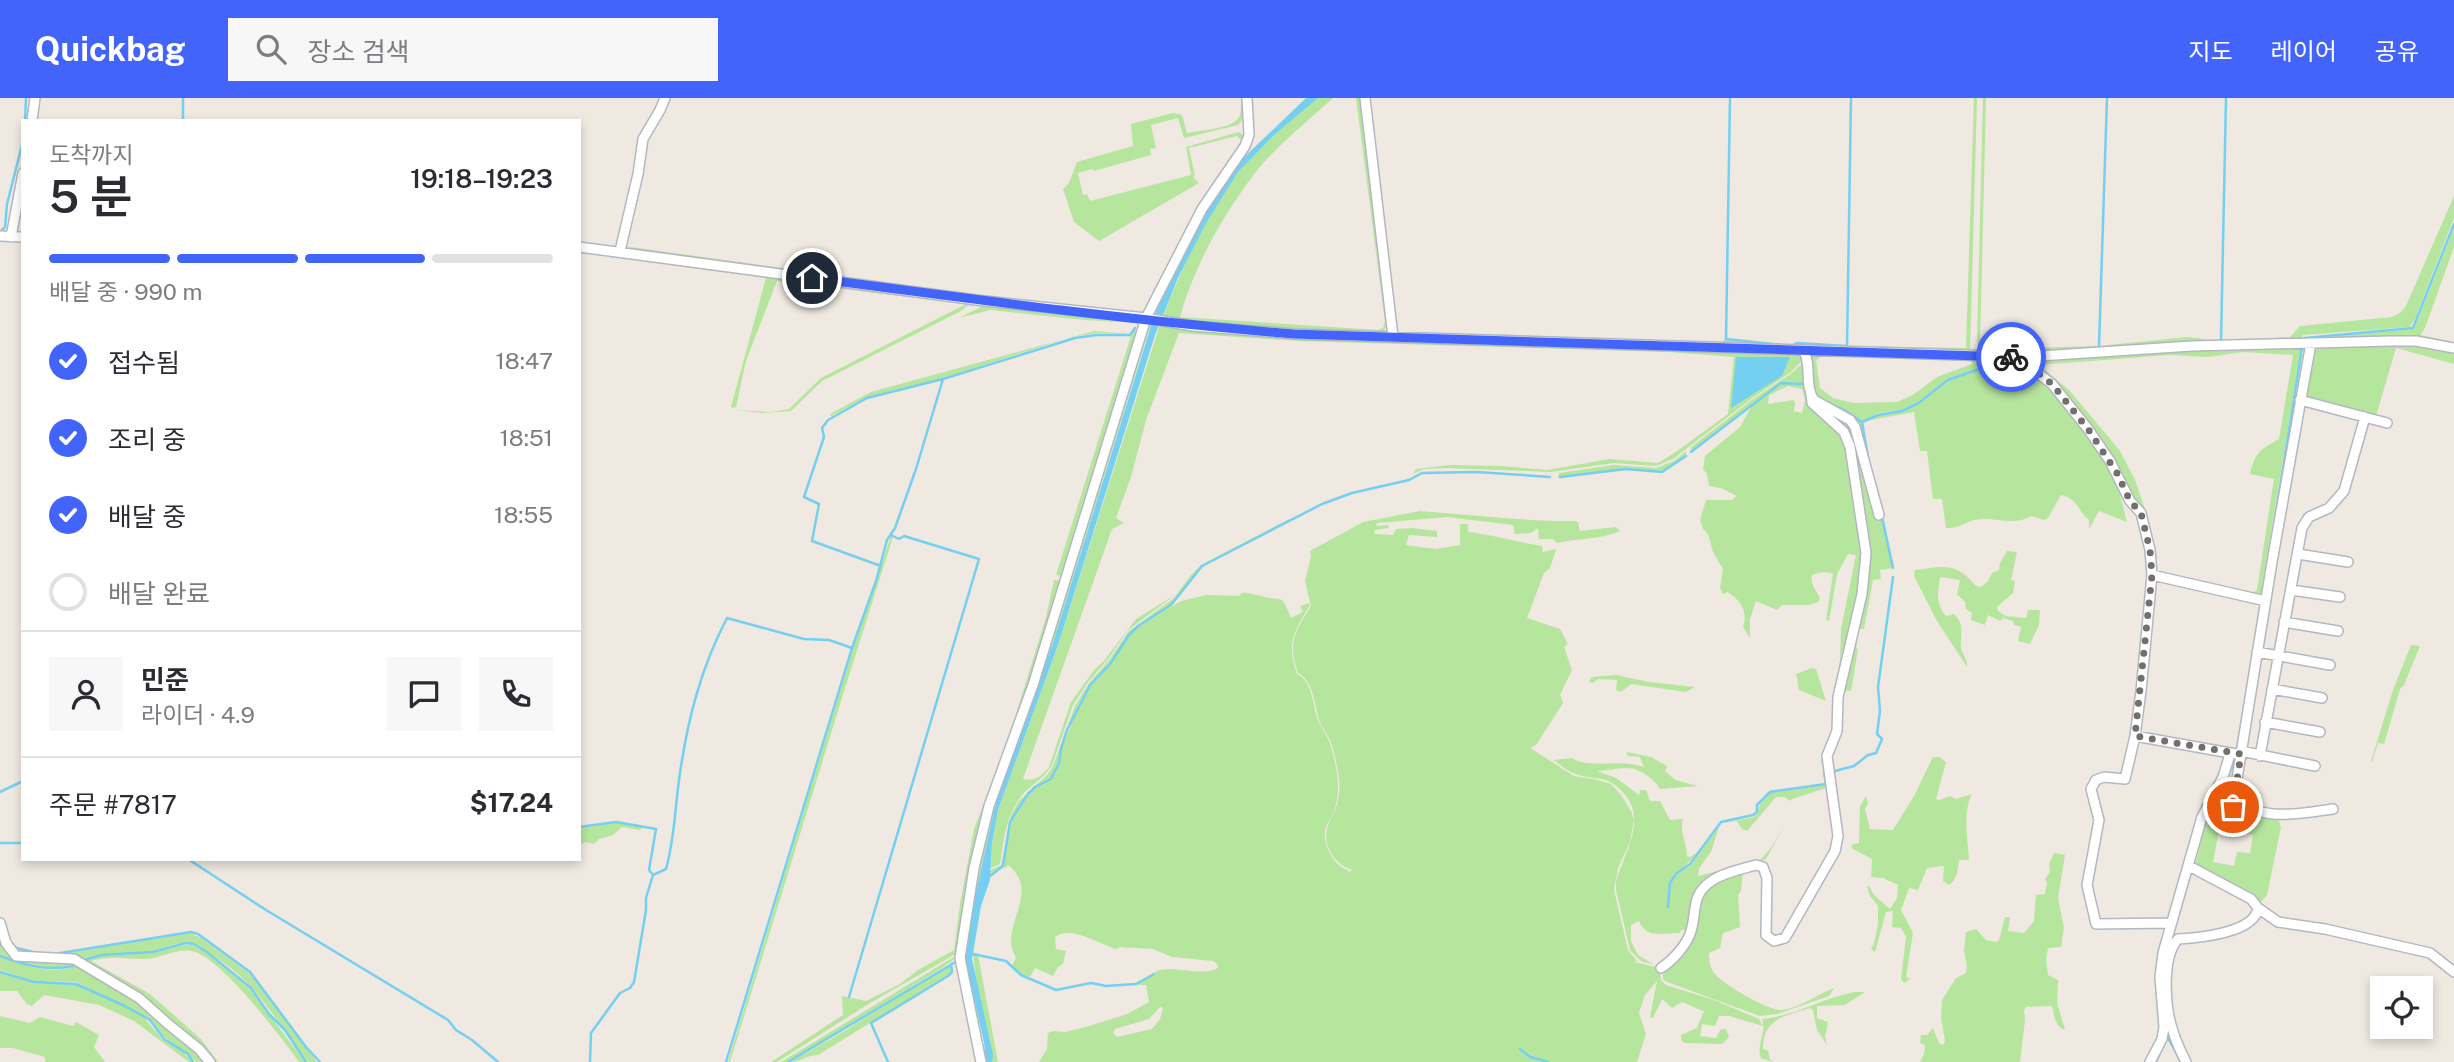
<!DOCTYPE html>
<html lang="ko">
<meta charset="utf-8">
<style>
:root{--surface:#fff;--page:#f7f7f7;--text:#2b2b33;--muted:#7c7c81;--line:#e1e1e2;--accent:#4264fb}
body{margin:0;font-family:"Public Sans","Noto Sans KR",sans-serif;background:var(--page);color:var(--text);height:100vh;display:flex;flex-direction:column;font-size:26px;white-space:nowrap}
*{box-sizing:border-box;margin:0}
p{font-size:23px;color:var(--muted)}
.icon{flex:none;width:38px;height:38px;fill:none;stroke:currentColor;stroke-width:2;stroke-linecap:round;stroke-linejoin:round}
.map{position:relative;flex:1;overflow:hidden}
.sheet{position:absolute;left:21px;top:21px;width:560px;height:742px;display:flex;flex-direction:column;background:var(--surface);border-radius:0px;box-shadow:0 4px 10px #0003}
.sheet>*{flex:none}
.buttons{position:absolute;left:2370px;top:878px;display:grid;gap:14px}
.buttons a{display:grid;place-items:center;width:63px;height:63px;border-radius:0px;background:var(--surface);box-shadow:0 4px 10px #0003;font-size:35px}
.pin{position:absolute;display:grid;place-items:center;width:60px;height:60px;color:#fff;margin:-30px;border:4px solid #fff;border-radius:50%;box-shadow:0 2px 7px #0007}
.courier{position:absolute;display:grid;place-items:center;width:70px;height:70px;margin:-35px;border:5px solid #4264fb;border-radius:50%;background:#fff;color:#222;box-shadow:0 2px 9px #0007}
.summary em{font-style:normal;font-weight:600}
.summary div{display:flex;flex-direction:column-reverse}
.summary{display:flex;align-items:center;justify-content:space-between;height:119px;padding:0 28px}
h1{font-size:46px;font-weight:600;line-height:52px}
.bar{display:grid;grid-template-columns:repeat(4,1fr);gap:10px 7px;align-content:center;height:84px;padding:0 28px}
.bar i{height:9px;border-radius:5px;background:var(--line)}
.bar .current{background:var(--accent)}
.bar p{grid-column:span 4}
.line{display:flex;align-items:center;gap:18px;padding:0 28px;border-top:2px solid var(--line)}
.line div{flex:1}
.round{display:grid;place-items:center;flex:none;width:74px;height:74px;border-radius:0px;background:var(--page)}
ol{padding:0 28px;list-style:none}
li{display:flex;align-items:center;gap:21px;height:77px}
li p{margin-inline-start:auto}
li .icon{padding:7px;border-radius:50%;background:var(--accent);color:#fff;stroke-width:4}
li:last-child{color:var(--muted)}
li i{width:38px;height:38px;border:4px solid var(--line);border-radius:50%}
header{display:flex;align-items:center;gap:42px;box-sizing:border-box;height:98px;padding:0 35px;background:var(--accent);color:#fff}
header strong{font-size:33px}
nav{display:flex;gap:38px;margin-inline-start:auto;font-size:24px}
.search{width:490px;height:63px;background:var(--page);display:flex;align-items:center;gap:18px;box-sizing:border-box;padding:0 24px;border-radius:0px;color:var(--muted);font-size:26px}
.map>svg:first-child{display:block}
</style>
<header>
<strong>Quickbag</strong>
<div class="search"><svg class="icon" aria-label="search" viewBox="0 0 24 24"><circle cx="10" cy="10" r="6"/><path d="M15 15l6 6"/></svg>장소 검색</div>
<nav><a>지도</a><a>레이어</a><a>공유</a></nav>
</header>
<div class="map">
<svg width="2454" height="964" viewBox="0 0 2454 964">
<rect width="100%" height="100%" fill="#efe9e1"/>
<path fill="#b6e59e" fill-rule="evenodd" d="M1241 0H1244C1244 10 1245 20 1238 27L1184 40 1178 20 1151 27 1156 50 1150 51 1151 57 1094 73 1092 71 1078 75 1083 97 1087 96 1090 103 1191 77 1186 49 1239 34 1244 38V44L1237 38 1189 50 1195 78 1193 79 1199 85 1099 143 1074 124 1063 91 1069 85 1077 64 1133 48 1131 26 1173 15 1182 17 1187 35C1198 33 1230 30 1237 22 1242 17 1241 7 1241 0Z
M1318 0H1333C1309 22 1274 50 1255 75 1223 117 1194 168 1180 219L1378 232 1383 230 1385 224 1356 0H1360L1388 221 1384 235 1292 234 1162 221C1182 170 1205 117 1239 73 1261 45 1290 22 1318 0Z
M1974 0H1977L1970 254H1967L1487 240V236L1722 244 1725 241 1792 249 1797 247 1966 250Z
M1983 0H1986L1980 246 1987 251 2098 248 2188 239 2220 243 2290 239 2300 228 2392 219 2400 215 2406 208 2454 98V120L2415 221 2410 229 2303 237 2301 242 2221 245 2196 243 2100 252 1986 255 1980 253 1977 244Z
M2454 130V149L2425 230 2420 237 2454 244V247L2306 241 2414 231Z
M624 148 974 197 973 199 626 152Z
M579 151 973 203 961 213 822 283 791 313 764 315 735 312 771 314 789 311 821 280 966 206 777 183 746 263 736 309 733 310 731 309 766 180 579 154Z
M987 206 1137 222 1140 225 1084 222 990 212 959 220Z
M1150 225H1153L1149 232 1054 542 996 704 971 817 966 856H963L975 778 993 703 1147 226Z
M1160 226 1797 255 1802 258 1803 262 1791 274 1751 301 1673 361 1656 368 1614 365 1551 374 1446 370 1424 371 1413 376 1416 371 1450 367 1501 368 1548 372 1609 361 1658 365 1673 356 1728 316 1734 259 1668 254 1299 243 1179 235 1146 322 1131 379 1116 420 1124 425 1112 431 1023 681C1034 684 1042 678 1049 669L1071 604 1095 571 1103 564 1136 521 1175 497 1127 533 1109 560 1088 584 1073 607 1052 667C1045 679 1034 685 1025 694 1006 714 1004 740 1000 766L991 770 992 745 998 712 1059 544Z
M1135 232H1138L1063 478 1056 477 1131 238Z
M1094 233 1130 236 1097 235 1074 238 943 280 867 299 831 318 830 316 871 294Z
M2411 246 2454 252V266L2396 250 2376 318 2307 300 2305 295 2314 251 2318 249Z
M2309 247 2263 502 2304 250H2301L2260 501 2247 498 2257 492 2274 381 2250 376C2255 354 2260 352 2279 341L2293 257 2243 254 2208 259 2170 257 2039 267 2069 292 2120 353 2135 382 2147 417 2155 450 2157 477 2155 476 2153 454 2131 401 2095 338 2031 268 2028 261 2129 254Z
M1815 255 2022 260C2029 272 2040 276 2050 286 2076 315 2104 350 2120 386L2118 389 2127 424 2099 413 2089 431V422C2079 415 2078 400 2061 397L2048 420 2044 422 2031 418C2013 429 1994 418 1974 422 1963 425 1958 431 1946 430L1942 401H1933L1927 353H1920L1914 314 1865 323 1878 318 1903 314 1917 307 1949 283 1998 265V263L1948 281 1916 305 1902 312 1878 315 1862 323 1847 312 1821 302 1813 290C1819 307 1847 312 1862 324L1868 365 1893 470 1880 472 1881 481 1873 482 1864 531H1859L1856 550 1858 551 1851 593 1841 592C1850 542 1871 492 1867 441L1851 348 1845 333 1814 304 1813 301 1849 322 1855 329 1882 424 1856 329 1850 321 1815 301 1809 290V260ZM1822 258 1972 263V266L1937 279 1913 297 1897 304 1853 305 1833 300 1820 290 1816 262Z
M1806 262 1805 283 1843 335 1856 399 1864 474 1836 603H1832L1840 563 1841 531 1856 457 1848 456 1837 476 1829 523 1826 522 1833 476C1827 473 1819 474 1812 477 1810 488 1816 491 1820 500L1818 504 1809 507H1782L1777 512 1756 503 1750 521V540L1743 529C1748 513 1741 503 1728 494L1723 496 1720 490 1723 471 1713 454 1708 436 1703 431 1700 422 1706 402H1732L1737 398 1721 390 1709 388 1707 376 1703 371 1705 358 1740 329 1753 306 1782 286 1802 285H1781L1691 353V349L1752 302 1792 275ZM1788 288 1802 291 1805 302 1802 315 1794 313 1795 305 1793 302 1768 306 1769 297Z
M1686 353V357L1662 373 1626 370 1558 379 1559 375 1614 367 1656 370 1674 363Z
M1420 413C1472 417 1522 423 1574 423L1578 424 1580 433 1616 429 1620 433C1599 442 1578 440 1557 445L1553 441H1539L1538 430 1531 435 1515 436 1513 427 1447 419 1377 425 1376 428 1389 427 1388 430 1375 432 1374 436 1393 437 1396 431 1412 430 1437 433V439L1409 437 1406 447 1436 451 1460 447V426H1468V434C1494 437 1517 444 1542 448L1543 454 1556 451 1550 470 1544 475 1527 520 1560 531 1568 546 1564 549 1572 572 1560 597 1563 605 1536 647 1530 650 1574 678 1594 681 1611 686 1621 697 1631 713 1634 722 1630 744 1618 770 1614 792 1628 852 1637 863 1634 864 1660 870 1661 882 1666 887 1714 902 1759 921 1763 928 1729 918H1719L1715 928 1702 926 1700 938 1716 940 1721 931H1726L1729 939 1722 946 1685 945 1681 942V937L1697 930 1704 913C1695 911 1690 906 1682 904L1672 910 1662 901 1653 920 1650 919 1657 883 1645 897 1639 915 1646 936 1637 964H1549L1538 960 1546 964H1039L1047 951 1048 935 1053 933 1065 934 1086 929 1127 916 1149 904 1146 887H1136C1142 883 1150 877 1155 874 1171 865 1200 880 1218 870L1217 866 1213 863 1172 859 1153 851 1120 849 1116 851C1098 846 1072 827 1055 839L1056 851 1066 853 1063 866 1058 869 1053 878 1035 870 1030 879 1022 876 1012 868 1016 860C1014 855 1011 850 1011 844 1011 815 1037 791 1008 767L1006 770 1003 768 1011 725 1029 697 1035 690 1052 681 1060 665 1061 652 1079 608 1091 587 1110 567 1130 537 1138 529 1181 503 1206 497 1239 498 1242 495C1250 494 1256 497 1264 499 1286 503 1281 496 1291 520L1303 514 1300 508 1309 505 1310 507C1294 534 1286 544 1297 576 1312 583 1313 605 1317 619 1319 627 1326 635 1329 643 1333 653 1335 665 1337 675 1339 689 1338 705 1332 718 1329 723 1326 727 1325 733 1323 747 1334 768 1348 772L1349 775 1350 773 1353 772C1336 768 1323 749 1327 731 1329 722 1335 715 1337 706 1340 695 1340 684 1338 674 1336 663 1334 652 1330 642 1326 634 1319 626 1318 618 1315 604 1312 582 1298 575 1287 544 1295 534 1311 508L1305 483 1311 459 1310 453 1363 424ZM1160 909 1163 910 1160 921 1152 931 1117 939 1113 935 1115 931 1149 921Z
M1289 421 1290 422 1202 468 1171 507 1137 527 1129 536 1109 566 1089 586 1078 607 1060 651 1058 664 1051 680 1034 689 1028 696 1010 724 1002 768 990 776 991 772 1001 767 1011 717 1019 703 1048 676 1053 668 1075 608 1089 585 1110 561 1128 534 1174 500 1191 477 1201 467Z
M891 438 893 439 845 590 730 964H728L853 550Z
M2007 453 2017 454 2011 482 2015 483 2013 495 1997 509 1998 513 2006 518 2026 520 2028 512H2040L2039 527 2030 546 2018 543 2021 529 2014 527 2013 523 2003 520 2000 523 1988 517 1985 527 1971 522 1972 515 1966 511 1965 504 1957 496 1960 482 1940 479C1938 494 1935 505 1946 518L1954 516C1965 526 1960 535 1961 548 1961 556 1968 560 1967 569L1937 523 1914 478 1915 472C1945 468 1956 464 1976 488L1981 489 1988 483 1992 475 1999 472 2000 465Z
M1054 482 1062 483 1038 561 992 690 959 854 870 905 777 964H771L843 917 842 898 866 903 900 886 918 872 954 852 960 806 974 731 1008 642 1046 519Z
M2411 547 2420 548 2404 587 2400 591 2384 646 2378 645 2372 664 2371 663 2393 592Z
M1812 570 1816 571 1826 603 1799 592 1796 576Z
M1616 577 1649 584 1695 589 1686 594 1631 586 1621 594 1616 592 1617 582 1599 581 1592 585 1589 583 1592 579Z
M1626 654 1651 659 1667 668 1665 673 1675 682 1698 688 1660 691C1655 681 1638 669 1626 670 1616 670 1607 673 1597 673L1616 680 1639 697 1640 692H1646L1650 703H1660L1670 722 1683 721C1679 734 1687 745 1687 758L1690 759 1698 754 1669 785 1668 813 1671 786 1677 777 1691 767 1719 729 1711 754 1699 770 1698 778 1760 762 1771 750 1785 727 1766 761 1703 789 1687 839 1660 868 1681 845 1687 832H1681L1680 835C1662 835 1646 841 1639 823L1631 827V843L1638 857 1655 867 1641 863 1630 852 1616 792V783C1627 749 1653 713 1612 685 1601 678 1587 681 1576 676 1568 674 1560 666 1553 662L1573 660C1584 671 1624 661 1644 669L1640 659 1628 658Z
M1933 659H1939L1946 664 1936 701 1939 702 1950 698 1956 701 1972 696C1962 715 1968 742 1969 762H1959C1958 771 1957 782 1949 787L1943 783 1944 768 1927 770 1918 792 1909 790 1901 812 1913 835 1906 879 1910 881 1904 885 1901 881 1906 839 1901 830 1892 829 1893 813 1886 814 1875 854 1871 851 1874 846 1878 826V808L1870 798 1867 788H1869L1874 797 1890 811 1897 800 1898 787 1883 780 1871 779 1872 761 1851 750 1853 746 1859 745 1860 708 1866 698 1868 705 1865 711 1870 731 1893 732 1914 698Z
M1826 660 1829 689 1792 701 1790 703 1785 699H1776L1747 733 1742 731 1737 723 1722 725 1754 719 1758 715 1759 708 1770 695 1827 687 1821 662Z
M2214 706 2230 709 2226 728 2220 727 2213 764 2234 768 2237 754 2250 755 2253 737 2243 735V730L2232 728 2235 710 2278 719 2281 729 2267 797 2260 805 2244 792 2195 768 2209 712Z
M617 725 643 729 640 732 622 729 613 737 599 741 594 746 586 744 579 747V730Z
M2054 755 2065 757 2058 800 2064 830 2061 849 2048 850 2046 861 2048 877 2058 882 2057 905 2065 932C2054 928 2055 918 2052 908L2026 909 2024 912 2025 922 2020 964H1920L1924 956 1925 947 1920 945 1921 937H1927L1933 930 1939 945 1943 947 1945 943 1941 919 1942 902 1956 880 1966 875 1967 868 1964 853 1966 834 1976 831 1986 842 1996 844 1999 842 2005 819H2010L2008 833 2024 835 2034 823 2036 797 2045 796 2047 785 2045 781 2050 774 2049 766Z
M1743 772 1741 793 1738 797 1740 829 1723 835 1720 850 1709 855C1709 863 1710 870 1715 876 1724 887 1770 914 1783 912 1801 909 1818 896 1834 890L1829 898 1777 916 1760 918 1667 884 1663 881V872L1684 849 1695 808 1714 783Z
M190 835 201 840 250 876 317 964H308C289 940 272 913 252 890 238 873 215 859 197 846 178 841 161 853 142 855 122 857 101 853 81 861L21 857 13 851 25 855 55 857Z
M0 847 5 849 7 853 71 864 138 903 206 963 196 964C187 954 177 949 167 941 157 934 153 923 141 916L163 942 182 953 193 964H189L134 923 99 907 44 897 32 908 27 906 17 893H0V875L34 885 76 886 139 915 76 884 34 883 0 872V859C25 868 48 876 74 869L72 867C46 873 24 866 0 857Z
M185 847H193L207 855 250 891 305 964H299C281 939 221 859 192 853 177 850 159 861 144 861 127 861 108 857 91 863L150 896 201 941 218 964H213L205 953 83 862 101 858 154 855Z
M973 856 978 857 998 964H992L991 948 977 888Z
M957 857V859L942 870 787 964H781Z
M949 867 951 874 949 876 818 957C807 957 801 964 790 964L838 937Z
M1855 894H1865L1845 907 1817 908V920L1828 924 1825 939 1827 947 1817 932 1813 912 1810 910C1785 918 1763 920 1763 951L1768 953 1770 961 1773 964 1761 960C1756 946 1767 935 1762 921 1795 918 1823 900 1855 894Z
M0 918 30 925 40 919 73 928 76 924 99 937 94 949 105 964H45V959L13 950H0Z"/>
<path fill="#75cff0" d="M1306 0H1318L1274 37 1238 74 1206 125 1178 180 1155 237 1059 544 998 712 992 745 990 782 981 808 972 861 993 957 992 964H986L984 944 964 856H966L971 817 996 704 1054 542 1154 218 1175 173 1204 118 1239 64Z
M1736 259H1790L1782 278 1731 310Z"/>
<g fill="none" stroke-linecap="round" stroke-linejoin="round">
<path stroke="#75cff0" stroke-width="2.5" d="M183 0V23
M1730 0 1726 241 1792 248 1797 245 1847 248 1851 0
M25 23 26 0
M0 134 5 129 7 106 23 43
M2304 241 2305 240 2413 230 2454 126
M2221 243 2226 0
M2099 248 2107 0
M1828 305 1846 313 1862 324 1869 365
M1862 324 1878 317 1902 313 1917 306 1948 282 1999 264
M1691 354 1781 285 1802 286
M1560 379 1626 371 1662 374 1686 358
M1882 419 1893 470
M2270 452 2302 250
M881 468 812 443 819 406 804 399 824 339 822 330 828 322 867 300 943 281
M2237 652 2253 556
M1831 674 1854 668 1868 657 1876 655 1882 641 1877 636 1880 613 1878 589 1893 479
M2220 693 2236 662
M0 694 23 683
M579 729 616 724 656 731 649 772 653 777
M0 745H23
M188 761 266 812 448 922 456 932 472 942 498 964
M990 778 1003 768 1010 724 1028 696 1035 689 1051 681 1059 665 1061 651 1067 632 1090 587 1110 566 1129 537 1138 528 1171 507 1202 468 1322 406 1352 395 1409 382 1422 375 1477 374 1550 379
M1668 809 1670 785 1676 776 1690 766 1721 724 1753 717 1757 714V707L1770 694 1826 686 1824 674
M0 847H2
M13 849 37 855
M54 856 191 834 198 836 250 874 306 949 320 964
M973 856 1006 863 1021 877 1056 892 1091 885 1106 888 1136 886 1154 876
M0 858C25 868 47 873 74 868
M83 862 101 857 153 854 186 845 194 846 207 854 251 890 269 916 285 932 306 964
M0 874 34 884 76 886 125 908 150 922 164 941 188 956 193 964
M849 899 979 461 904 438 899 441 891 437
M2167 938 2181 964
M1520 951 1530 959 1548 964
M590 964 591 935 620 895 630 890 634 884 646 812V800L653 777 666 771C675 740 675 707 680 675 688 620 701 570 727 520L804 541 829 542 852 550 876 483 887 442 895 430 916 371 943 281 1075 240 1096 237H1130L1135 230
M726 964 852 550
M788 964 959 862
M888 964 871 925 948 878 952 874 951 866
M2156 964 2164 946"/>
<g stroke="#b4b7c1" stroke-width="12">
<path id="minor" d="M1365 0 1393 239
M32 23 35 0
M0 138 23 139
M11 139 23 75
M579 149 976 202 1146 220 1193 228 1294 236 2026 259 2192 248 2391 243H2416L2454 250
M620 153 638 76 643 41 660 12 665 0
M1804 253C1812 269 1804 287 1814 302L1850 322 1855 329 1879 417
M2026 259 2030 269 2052 286 2088 331 2110 363 2130 403 2141 415 2150 452 2152 477 2141 593 2135 638 2125 681 2104 679 2096 682 2091 691 2099 722 2087 787 2096 826 2171 825
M2300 302 2387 325
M2298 456 2348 464
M2152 477 2266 503
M2291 492 2340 499
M2284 524 2338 533
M2257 554 2330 567
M2272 591 2322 600
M2265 624 2320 634
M2135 638 2236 656
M2241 653 2315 668
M2260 658 2302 430 2309 419 2329 410 2344 393 2365 319
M2235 694C2254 727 2302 715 2333 711
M2230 724 2272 464 2311 245
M2258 810 2278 824 2325 831 2430 855 2454 874
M0 825 6 845 16 858 74 861 139 900 168 926 199 951 210 964
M1661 870C1672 863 1685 849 1690 836 1698 815 1689 797 1713 782 1725 774 1742 771 1756 767L1763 769 1767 780 1766 837 1774 843 1785 840 1835 753 1838 738 1827 658 1837 633 1838 599 1862 496 1866 455 1850 349 1844 334 1812 305 1811 296
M981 964 960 860 974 770 989 708 1033 587 1146 220 1202 111 1245 48 1249 37 1247 0
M2150 964 2162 941 2164 929 2160 879 2163 855 2202 719 2223 679 2230 656
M2186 964C2181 954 2176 944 2173 933 2165 910 2161 860 2178 841 2198 840 2255 835 2258 810L2251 801 2189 768"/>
</g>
<use href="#minor" stroke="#fff" stroke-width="9"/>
</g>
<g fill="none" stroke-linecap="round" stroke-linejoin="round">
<path stroke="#726f6d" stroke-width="7" stroke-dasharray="0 12.6" d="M2011 259H2026L2030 269 2052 286 2088 331 2117 375 2130 403 2141 415 2150 452 2152 477 2135 638 2241 656 2233 709"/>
<path stroke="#4264fb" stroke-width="9" d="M812 180C972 201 1133 223 1294 236L2011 259"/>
</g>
</svg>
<div class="buttons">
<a><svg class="icon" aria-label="locate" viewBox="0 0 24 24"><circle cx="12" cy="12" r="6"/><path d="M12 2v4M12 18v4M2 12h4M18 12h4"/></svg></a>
</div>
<div class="pin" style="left:2233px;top:709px;background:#ea580c"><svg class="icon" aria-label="bag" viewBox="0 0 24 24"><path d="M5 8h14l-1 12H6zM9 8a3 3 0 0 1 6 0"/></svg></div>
<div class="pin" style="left:812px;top:180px;background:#1f2937"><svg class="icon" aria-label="home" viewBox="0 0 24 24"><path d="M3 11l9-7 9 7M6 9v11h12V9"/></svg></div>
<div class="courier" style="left:2011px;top:259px"><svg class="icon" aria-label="bike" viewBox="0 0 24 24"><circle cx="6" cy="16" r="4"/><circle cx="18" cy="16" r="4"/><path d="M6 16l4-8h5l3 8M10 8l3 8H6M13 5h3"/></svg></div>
<section class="sheet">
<div class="summary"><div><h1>5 분</h1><p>도착까지</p></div><em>19:18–19:23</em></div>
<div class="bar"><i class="current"></i><i class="current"></i><i class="current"></i><i></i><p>배달 중 · 990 m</p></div>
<ol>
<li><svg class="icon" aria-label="check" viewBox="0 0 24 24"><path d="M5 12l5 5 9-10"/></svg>접수됨<p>18:47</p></li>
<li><svg class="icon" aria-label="check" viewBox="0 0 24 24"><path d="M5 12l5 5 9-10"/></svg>조리 중<p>18:51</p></li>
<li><svg class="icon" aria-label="check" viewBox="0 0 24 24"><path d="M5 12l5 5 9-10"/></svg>배달 중<p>18:55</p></li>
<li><i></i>배달 완료</li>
</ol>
<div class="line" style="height:126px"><a class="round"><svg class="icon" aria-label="person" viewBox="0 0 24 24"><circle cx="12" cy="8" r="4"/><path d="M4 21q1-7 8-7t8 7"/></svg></a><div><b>민준</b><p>라이더 · 4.9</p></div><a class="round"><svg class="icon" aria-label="chat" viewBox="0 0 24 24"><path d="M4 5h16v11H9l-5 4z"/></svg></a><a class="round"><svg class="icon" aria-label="phone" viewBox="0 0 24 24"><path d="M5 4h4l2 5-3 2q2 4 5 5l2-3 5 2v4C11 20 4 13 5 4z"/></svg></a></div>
<div class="line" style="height:91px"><div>주문 #7817</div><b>$17.24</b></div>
</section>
</div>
